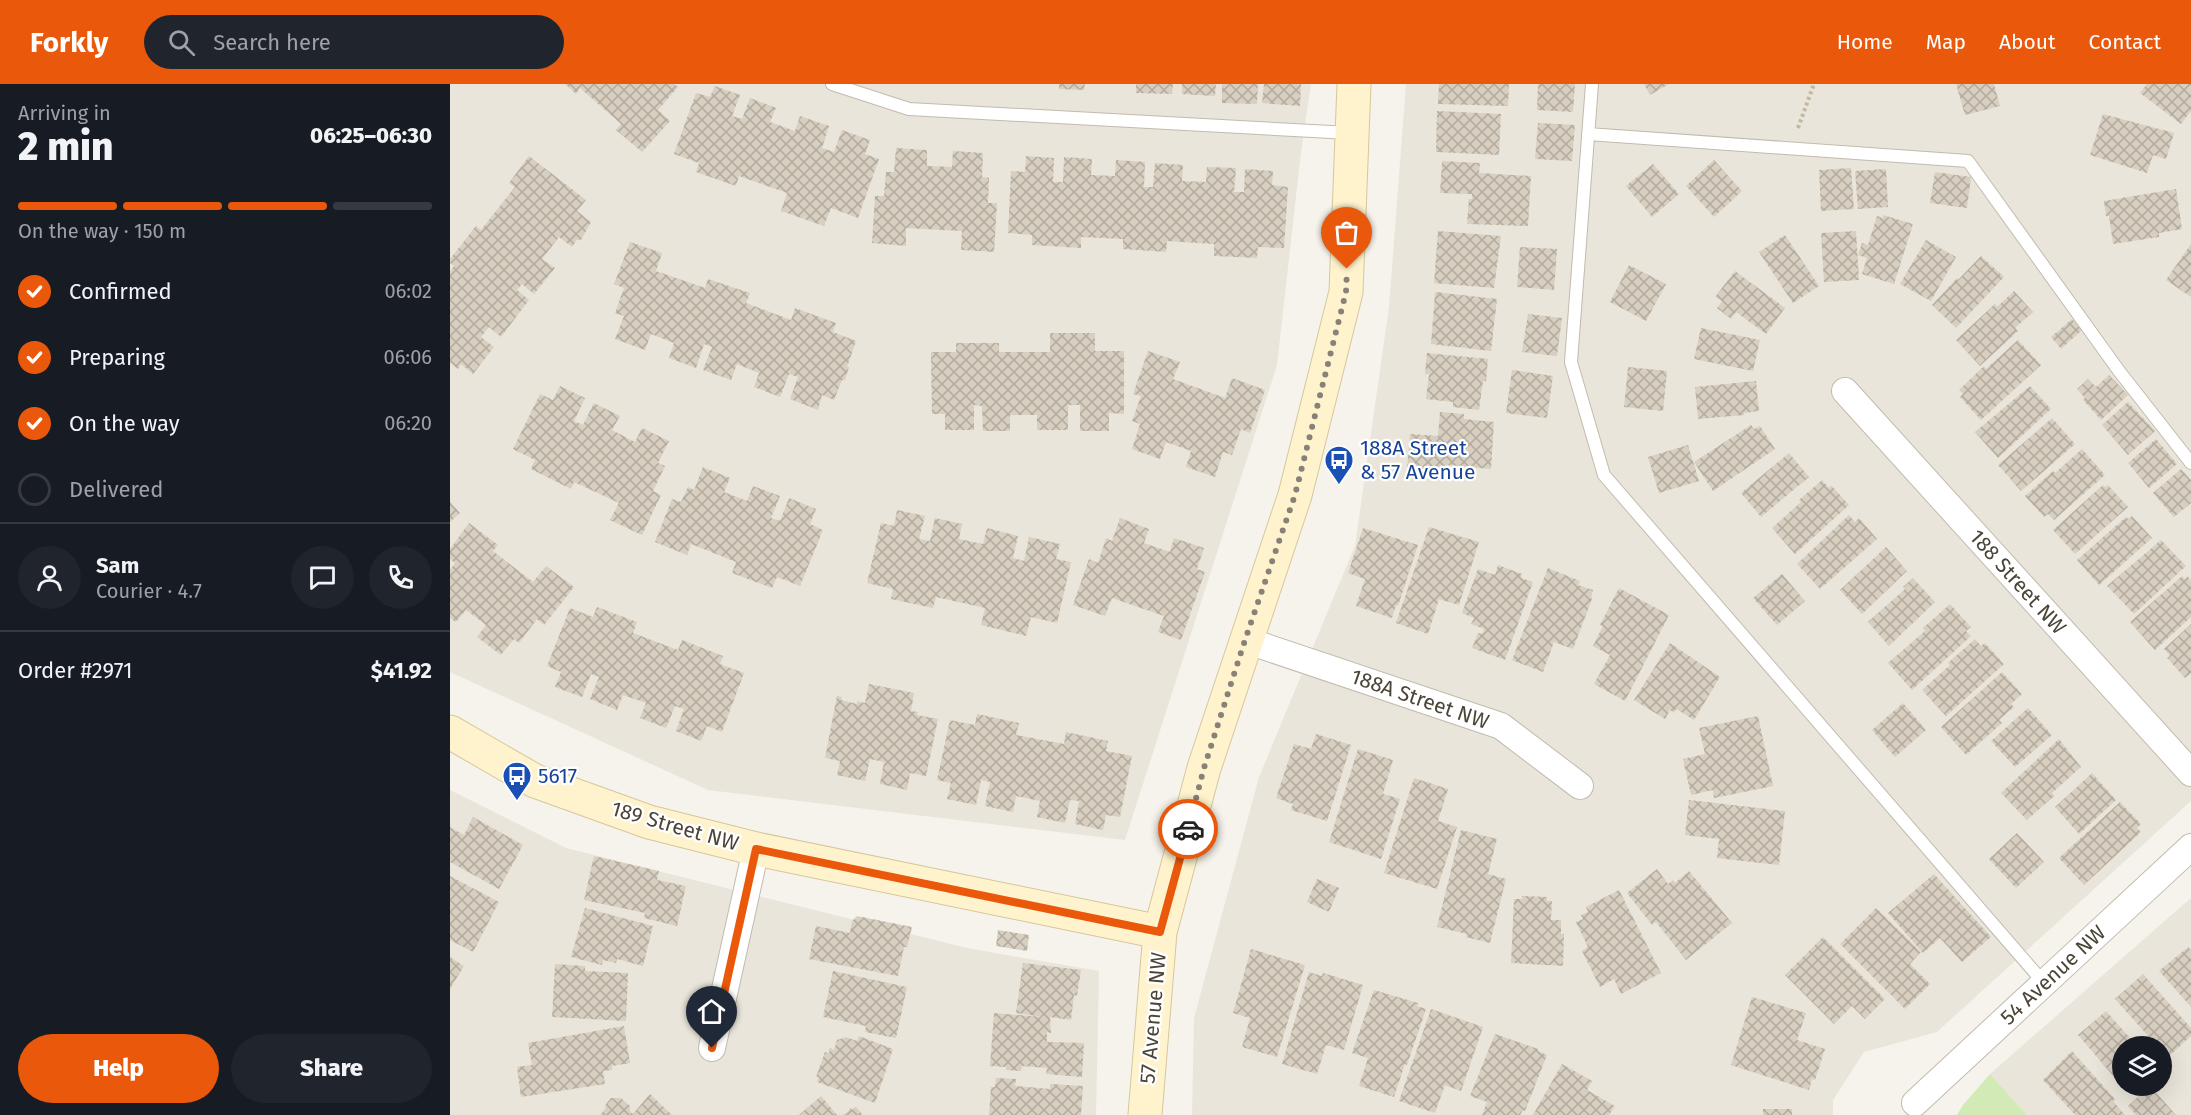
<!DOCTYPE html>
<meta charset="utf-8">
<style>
:root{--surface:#171b24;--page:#20242c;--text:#f1f3f6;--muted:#9ea1a6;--line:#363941;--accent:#ea580c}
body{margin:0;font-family:"Fira Sans",sans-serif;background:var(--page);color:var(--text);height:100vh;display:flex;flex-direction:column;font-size:22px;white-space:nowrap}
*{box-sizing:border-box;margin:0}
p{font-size:20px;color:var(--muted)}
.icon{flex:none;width:33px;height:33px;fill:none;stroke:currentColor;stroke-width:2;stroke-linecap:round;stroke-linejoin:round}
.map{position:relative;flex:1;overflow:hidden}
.details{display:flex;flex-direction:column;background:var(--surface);width:450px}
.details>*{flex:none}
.tools{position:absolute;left:1662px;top:952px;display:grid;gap:12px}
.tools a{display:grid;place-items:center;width:60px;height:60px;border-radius:50%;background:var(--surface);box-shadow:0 6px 24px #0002;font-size:30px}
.pin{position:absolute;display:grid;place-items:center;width:51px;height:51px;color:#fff;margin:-62px -26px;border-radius:50% 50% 50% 0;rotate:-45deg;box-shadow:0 0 6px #0007}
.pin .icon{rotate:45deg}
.courier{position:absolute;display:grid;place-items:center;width:60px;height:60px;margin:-30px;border:4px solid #ea580c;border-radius:50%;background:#fff;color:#222;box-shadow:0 2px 8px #0007}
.headline em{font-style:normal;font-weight:800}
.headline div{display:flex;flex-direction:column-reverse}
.headline{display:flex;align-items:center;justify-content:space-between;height:102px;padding:0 18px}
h1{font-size:39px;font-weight:800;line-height:45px}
.bar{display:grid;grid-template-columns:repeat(4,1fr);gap:9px 6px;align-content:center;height:72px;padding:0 18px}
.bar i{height:8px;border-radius:4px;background:var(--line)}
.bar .current{background:var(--accent)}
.bar p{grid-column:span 4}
.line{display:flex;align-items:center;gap:15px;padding:0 18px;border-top:2px solid var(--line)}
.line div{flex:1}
.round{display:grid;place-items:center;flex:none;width:63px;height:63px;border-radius:32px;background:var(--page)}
ol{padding:0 18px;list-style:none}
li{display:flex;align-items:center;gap:18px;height:66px}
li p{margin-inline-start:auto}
li .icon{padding:6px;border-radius:50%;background:var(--accent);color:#fff;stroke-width:4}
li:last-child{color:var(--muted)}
li i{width:33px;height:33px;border:3px solid var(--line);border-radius:50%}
.cta{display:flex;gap:12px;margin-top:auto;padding:12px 18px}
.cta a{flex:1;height:69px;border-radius:36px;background:var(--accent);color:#fff;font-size:24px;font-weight:800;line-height:69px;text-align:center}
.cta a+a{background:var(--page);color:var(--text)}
header{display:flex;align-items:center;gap:36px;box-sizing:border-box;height:84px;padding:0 30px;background:var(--accent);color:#fff}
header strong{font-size:28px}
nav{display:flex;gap:33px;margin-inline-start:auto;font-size:21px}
.search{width:420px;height:54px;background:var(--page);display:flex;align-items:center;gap:15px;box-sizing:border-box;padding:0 21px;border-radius:33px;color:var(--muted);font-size:22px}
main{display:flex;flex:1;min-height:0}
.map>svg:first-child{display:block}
</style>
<header>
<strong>Forkly</strong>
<div class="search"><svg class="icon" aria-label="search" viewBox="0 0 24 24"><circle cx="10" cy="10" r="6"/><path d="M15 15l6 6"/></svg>Search here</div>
<nav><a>Home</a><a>Map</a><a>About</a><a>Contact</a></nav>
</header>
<main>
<section class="details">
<div class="headline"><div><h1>2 min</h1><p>Arriving in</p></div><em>06:25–06:30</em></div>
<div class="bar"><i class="current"></i><i class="current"></i><i class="current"></i><i></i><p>On the way · 150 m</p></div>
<ol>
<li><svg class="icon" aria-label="check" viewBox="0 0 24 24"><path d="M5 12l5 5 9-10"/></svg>Confirmed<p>06:02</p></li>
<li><svg class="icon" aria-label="check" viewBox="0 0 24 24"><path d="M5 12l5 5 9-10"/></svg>Preparing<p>06:06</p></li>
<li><svg class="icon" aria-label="check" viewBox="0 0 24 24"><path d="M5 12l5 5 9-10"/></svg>On the way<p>06:20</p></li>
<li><i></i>Delivered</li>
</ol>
<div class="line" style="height:108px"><a class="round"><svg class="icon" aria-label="person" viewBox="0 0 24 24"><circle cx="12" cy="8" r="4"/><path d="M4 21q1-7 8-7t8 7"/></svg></a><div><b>Sam</b><p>Courier · 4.7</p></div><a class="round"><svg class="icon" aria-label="chat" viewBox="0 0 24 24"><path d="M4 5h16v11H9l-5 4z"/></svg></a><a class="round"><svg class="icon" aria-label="phone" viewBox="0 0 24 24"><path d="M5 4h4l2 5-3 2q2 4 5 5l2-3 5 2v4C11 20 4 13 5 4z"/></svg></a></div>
<div class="line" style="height:78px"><div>Order #2971</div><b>$41.92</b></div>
<div class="cta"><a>Help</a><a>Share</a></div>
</section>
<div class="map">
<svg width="1741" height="1031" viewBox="0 0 1741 1031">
<defs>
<pattern id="building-cross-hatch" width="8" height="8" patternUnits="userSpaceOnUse" patternTransform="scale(1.5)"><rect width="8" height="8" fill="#d8cfc1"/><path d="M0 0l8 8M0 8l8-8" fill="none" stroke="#b1aa9e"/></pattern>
</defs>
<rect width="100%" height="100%" fill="#f6f3ec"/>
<path fill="#eae5da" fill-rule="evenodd" d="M0 0H861L851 68 827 281 675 756 258 706 0 588Z
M956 0H1741V717L1487 948 1414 968 1383 1016V1031H742L744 934 809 693 905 462 939 223Z
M0 706 116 764 517 864 649 887 646 1031H0Z
M1741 814V1031H1577L1540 990ZM1672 963H1712V1002H1672Z"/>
<path fill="#d2eab5" d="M1540 990 1577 1031H1507L1513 1021Z"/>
<path fill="url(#building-cross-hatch)" d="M115 0H224L228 3 208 26 220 37 192 68 166 46 171 40 130 4 126 10Z
M609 0H635L634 6 609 5Z
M686 0H723L722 10 686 9Z
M732 0H766L765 12 732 10Z
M772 0H808L807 20 772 19Z
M814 0H851L850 22 812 19Z
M989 0H1059L1058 22 988 20Z
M1088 0H1125L1123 28 1087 26Z
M1194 0H1219L1200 11Z
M1506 0H1544L1550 22 1515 31Z
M1697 0H1741V27L1731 40 1690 9Z
M265 2 290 11 282 32 292 35 300 14 326 24 320 38 345 47 350 32 379 42 372 64 384 68 392 46 420 56 415 70 429 75 408 134 381 124 374 142 331 127 337 109 289 92 286 102 246 88 249 79 224 70 246 9 260 13Z
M987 27 1051 30 1049 71 986 68Z
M1653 30 1724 49 1716 75 1703 71 1697 89 1640 71Z
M1088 39 1125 41 1122 77 1085 75Z
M446 64 477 66V82L502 83 503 67 533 69 532 93 539 94 538 119H547L544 168 511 166 512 147 456 144V162L422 159 425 112H434L436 88H444Z
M79 72 136 116 127 127 141 138 131 156H127L122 163 109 153 92 175 105 184 84 210 72 200 67 206 79 216 51 253 39 243 31 253 44 263 23 290 11 280 8 285 0 279V187L4 182 0 179V175L26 142 31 146 65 103 59 99Z
M576 72 604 74 603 98H613L614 73 642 75 641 91 665 92 666 76 695 78 694 103H703L705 79 733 81 732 97 756 98 757 83 786 84 784 108H794L795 85 823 87 822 101 838 103 834 164 808 163 807 174 764 172V160L717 157 716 168 673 165V155L631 153V164L582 161V151L558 149 561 87 575 88Z
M1264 76 1292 107 1264 133 1236 102Z
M992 77 1030 79 1029 89 1081 92 1078 142 1017 140 1019 115H1022V110L990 109Z
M1203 80 1229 110 1202 133 1176 102Z
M1401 84 1404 125 1371 127 1369 86Z
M1436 85 1438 123 1408 125 1405 87Z
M1485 88 1521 93 1517 124 1480 119Z
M1726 105 1732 145 1709 149V153L1663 160 1659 132H1656L1654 117Z
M1433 131 1463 140 1444 200 1412 190 1417 174 1408 171 1412 159 1418 161 1427 132 1433 134Z
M988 147 1051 152 1044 204 984 199Z
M1406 147 1409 196 1374 198 1371 149Z
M1335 151 1369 202 1343 219 1309 168Z
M1476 156 1506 173 1481 217 1450 200Z
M180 158 212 169 206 187 255 204 258 195 300 209 296 219 341 236 345 224 386 239 383 248 406 257 397 283H399L395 296H392L384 316 372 311 368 326 340 315 348 293 339 290 330 313 304 303 309 289 287 280 281 296 253 286 262 263 254 260 246 284 219 274 224 259 201 250 195 266 165 255 174 232 165 229 174 204 164 200Z
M1741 160V213L1716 196Z
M1070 163 1107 165 1104 206 1067 203Z
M1531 172 1554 193 1506 244 1482 221 1507 194 1508 196Z
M1179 181 1216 200 1196 237 1160 218Z
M1285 187 1335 224 1316 250 1286 228 1281 235 1267 224 1272 217 1265 213Z
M1564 207 1583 228 1565 244 1568 247 1530 282 1506 256 1545 220 1547 223Z
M985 208 1047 215 1041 267 981 260Z
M1078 230 1112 234 1107 272 1072 268Z
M1622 235 1632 246 1611 265 1601 253Z
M1251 244 1310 256 1303 287 1244 275Z
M600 249H645V267H674V330L659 329V347H630V321H618V346H587V331H560V347H533L532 322 524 321V346H495V330H482L481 268H506V259H549V268H600Z
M1568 256 1591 281 1531 336 1510 313 1513 310 1509 306 1534 282 1536 285Z
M698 267 730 278 723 295 775 314 782 294 815 306 800 349 791 345 782 371 773 368 765 393 736 383 741 367 716 358 710 375 682 365 690 340 682 337 691 312 683 310Z
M977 269 1038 275 1036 297H1033L1029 326 1003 323V318L976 315 979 290H975Z
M1178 283 1217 287 1213 327 1174 323Z
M1062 286 1103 292 1097 334 1056 329Z
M1659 291 1678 311 1651 336 1633 316 1635 314 1627 305 1638 295 1646 303Z
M1306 297 1309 327 1294 329V331L1248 335 1245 303Z
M110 302 135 314 124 337 133 341 144 319 170 332 162 346 185 358 192 344 219 357 208 379 215 382 203 407 211 411 192 451 160 436 169 419 124 398 121 405 81 385 85 376 63 365 90 310 103 316Z
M1580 302 1601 325 1548 374 1525 348Z
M1678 318 1705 347 1678 371 1652 341Z
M990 328 1014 330V335L1044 338 1041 385 996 381 995 388 957 385 960 350 988 352Z
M1602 334 1625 360 1571 407 1548 381Z
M1301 341 1304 345 1310 342 1325 365 1263 407 1244 378Z
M1706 355 1727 380 1699 404 1678 379Z
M1238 361 1249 397 1209 409 1198 373Z
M1632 365 1655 391 1604 436 1598 430 1594 433 1575 412 1603 387 1605 389Z
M1339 369 1359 393 1311 433 1291 409Z
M253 383 280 394 274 408 297 417 303 402 330 412 321 434 330 437 339 414 366 425 360 440 373 446 350 502 327 493 322 504 282 489 286 478 241 460 237 471 205 458 222 415 231 418 238 403 244 406Z
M1731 385 1741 396V419L1724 433 1703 409Z
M1372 396 1379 404 1381 401 1399 421 1345 470 1322 444 1351 418 1349 416Z
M1653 401 1655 403 1658 401 1678 423 1625 470 1603 446Z
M0 418 10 429 0 438Z
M447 426 475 432 469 455 480 457 485 434 512 440 509 455 533 460 537 444 568 452 563 474 574 477 579 453 610 460 606 475 621 478 607 539 581 533 576 552 531 541 535 524 486 513 483 524 441 515 443 505 417 499 431 439 444 442Z
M1399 431 1405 438 1409 434 1427 455 1370 505 1347 480Z
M1682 432 1702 454 1649 501 1627 476 1676 433 1678 435Z
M670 434 699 445 694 459 720 468 724 454 754 464 747 485 755 488 731 556 708 548 714 532 662 514 655 532 623 521 639 475 648 479 656 454 662 457Z
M19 439 48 461 43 467 83 498 96 482 124 503 94 541 87 535 69 559 64 555 51 571 27 553 36 541 16 526 6 538 0 534V486L5 479 0 475V465Z
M979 443 1029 458 1009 521 989 515 978 550 946 539Z
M913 444 968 461 948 522 946 521 942 534 906 522 915 495 898 489Z
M1711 456 1736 482 1684 530 1657 502Z
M1436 463 1457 487 1412 530 1390 506Z
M1048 481 1072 490 1071 494 1083 498 1055 576 1022 564 1028 549 1032 550 1034 545 1021 540 1024 534 1012 529 1028 485 1045 491Z
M1098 484 1130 497 1128 501 1143 506 1141 514 1142 515 1123 565 1104 558 1093 588 1062 576Z
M1332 490 1355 517 1327 541 1303 514Z
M1732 492 1735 495 1737 492 1741 496V533L1705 566 1680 538Z
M1463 494 1485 518 1439 562 1418 538 1455 505 1453 503Z
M1169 504 1219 531 1175 617 1144 600 1160 571 1143 562 1153 542 1150 541Z
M1500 520 1521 543 1516 547 1521 552 1462 606 1438 579 1475 547 1473 544Z
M147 523 187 538 183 549 228 566 232 556 273 572 270 580 294 589 272 648 257 642 251 657 226 647 234 625 225 622 216 644 190 634 196 619 173 611 167 626 140 615 149 593 141 590 132 613 105 603 111 588 97 582 120 524 143 533Z
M1741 540V589L1735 594 1717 574 1720 572 1714 565Z
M1525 555 1531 562 1535 559 1554 580 1496 632 1472 606 1500 581 1498 579Z
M1220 559 1270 593 1244 636 1226 625 1224 629 1220 626 1215 635 1184 616Z
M1552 588 1572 610 1561 620 1564 623 1549 636 1552 639 1516 671 1491 643Z
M419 600 464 609 461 627 468 628 467 631 488 635 476 692 460 689 457 706 430 700 434 678 420 675 415 697 387 691 390 677 375 674 387 612 392 613 391 616 407 620V617L415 619Z
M1453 619 1476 646 1445 673 1422 646Z
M1578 624 1602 651 1565 683 1541 657Z
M527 630 569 639 566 651 614 660 616 648 658 657 656 667 682 672 670 733 656 731 653 746 625 740 629 717 620 716 615 739 587 733 590 717 566 712 563 728 535 722 540 698 531 696 526 721 497 715 501 699 487 696 500 636 525 641Z
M1308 632 1323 702 1264 714 1263 706 1241 711 1233 675 1255 670 1249 644Z
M866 650 901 661 877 737 841 726 843 720 826 714 844 660 861 665Z
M1609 655 1631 683 1602 709 1604 712 1577 736 1551 709Z
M908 665 943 676 933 710 950 715 931 775 879 758Z
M1642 689 1666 716 1629 750 1605 723Z
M964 694 998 705 988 737 1007 743 987 805 934 789Z
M1239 716 1335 727 1329 781 1267 774 1269 755 1235 751Z
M1670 718 1691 740 1687 744 1691 748 1634 801 1609 774Z
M23 733 73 761 49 805 0 778V743L14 751Z
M1011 746 1047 755 1038 790 1056 795 1040 859 1016 853 1017 850 987 843Z
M1567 749 1594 778 1566 804 1539 775Z
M144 772 209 787 207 796 236 802 227 842 194 834 195 829 134 816Z
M1207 785 1218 800 1223 796 1225 799 1239 787 1282 839 1236 876 1206 838 1202 841 1177 809Z
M1484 790 1541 853 1512 878 1490 854 1473 869 1438 829Z
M0 792 49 818 23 868 0 856Z
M867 795 889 804 879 828 857 818Z
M1169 806 1211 889 1171 910 1164 895 1150 903 1132 867 1138 863 1126 838 1133 835 1131 831 1138 828 1136 823Z
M1072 812 1097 813V817H1102L1101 836H1111V850H1114L1113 882 1061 879 1064 815H1072Z
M135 824 203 842 193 882 167 875 166 879 153 876 152 881 121 873Z
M1426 824 1471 868 1460 880 1480 900 1455 925 1390 860Z
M407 832 462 843 457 863H454L448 892 359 875 366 842 400 849 402 837Z
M548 846 579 851 577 867 546 862Z
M1373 853 1435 915 1415 935 1402 922 1384 940 1335 891Z
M1738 863 1741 866V923L1709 887Z
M801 865 855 881 827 973 792 963 800 934 783 929Z
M0 873 14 882 0 905Z
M573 879 631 886 627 912 624 911 621 936 600 933 601 949 597 948V958L634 959 632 993 596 990 597 984 572 982 571 987 556 986V983L540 982 544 929 594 933 566 929Z
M105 880 135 882V887L178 889 176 937 102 933Z
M383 887 457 903 446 954 415 948 416 942 373 933Z
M859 888 872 892 873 889 913 901 894 966 876 961 867 990 832 980Z
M1693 890 1741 944V952L1717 974 1712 967V963H1708L1665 915Z
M924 906 968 919 967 922 976 925 957 981 955 980 944 1013 909 1002 918 974 902 969Z
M1302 913 1356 929 1347 956 1375 965 1365 996 1362 995 1359 1006 1281 981Z
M981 925 1033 943 1011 1007 995 1001 985 1029 949 1017Z
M1656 927 1688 963H1672V987L1665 994 1628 951Z
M174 942 180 979 162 982V986L153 987 155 1000 71 1013 67 983 82 981 78 959Z
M1045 950 1088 965V967L1097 971 1075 1027 1073 1026 1070 1031H1032L1037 1018 1020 1012Z
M409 952 443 965 425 1019 367 998 369 993H366L375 968 379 969 380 964 384 966 387 956 396 953 407 957Z
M1622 967 1665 1015 1663 1017 1675 1031H1625L1593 996Z
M1112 980 1142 997 1137 1006 1165 1022 1159 1031H1083Z
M546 994 566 995 565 1002 600 1005V1000L633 1002 631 1031H539L541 1003H545Z
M1700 1002 1726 1031H1686L1678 1022Z
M200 1010 222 1031H150L155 1025 156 1020 161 1014H171L180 1022V1027L183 1030Z
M371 1012 387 1031H349Z
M406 1023 413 1031H394L401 1024 402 1026Z
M1313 1025H1342V1031H1313Z"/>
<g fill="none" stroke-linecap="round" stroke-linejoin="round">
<g stroke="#c2bbae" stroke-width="14">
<path id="lane" d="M382 0 459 25 900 49
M1142 0 1121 278 1154 391 1594 899
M1138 50 1518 77 1669 287 1741 379"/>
</g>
<g stroke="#c2bbae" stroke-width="28">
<path id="street" d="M1395 307 1741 689
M795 556 1051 642 1130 702
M262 964 306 765
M1465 1019 1741 763"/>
</g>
<g stroke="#d6c79b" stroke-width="35">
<path id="secondary" d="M0 648 85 697 199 738 306 765 710 848
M695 1031 710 848 754 684 845 411 896 208 904 0"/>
</g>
<path stroke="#c4b79f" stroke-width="4" stroke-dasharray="3 3" stroke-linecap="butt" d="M1348 44 1364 0"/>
<use href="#lane" stroke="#fff" stroke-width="12"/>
<use href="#street" stroke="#fff" stroke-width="26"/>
<use href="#secondary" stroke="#fff3cd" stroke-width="33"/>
</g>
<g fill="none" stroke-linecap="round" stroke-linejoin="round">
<path stroke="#878178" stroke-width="6" stroke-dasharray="0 10.8" d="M738 745 754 684 795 556 845 411 896 208 897 185"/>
<path stroke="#ea580c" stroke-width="8" d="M262 964 306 765 710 848 738 745"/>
</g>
<defs>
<g id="bus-pin" transform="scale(1.5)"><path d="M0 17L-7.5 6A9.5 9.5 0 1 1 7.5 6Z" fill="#1a4fb4" stroke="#fff"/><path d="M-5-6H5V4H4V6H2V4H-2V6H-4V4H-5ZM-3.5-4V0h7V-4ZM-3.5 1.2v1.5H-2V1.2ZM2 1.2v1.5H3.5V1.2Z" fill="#fff"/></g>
</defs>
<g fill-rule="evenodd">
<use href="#bus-pin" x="889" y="376"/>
<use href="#bus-pin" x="67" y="692"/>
</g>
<g text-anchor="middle" stroke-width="4.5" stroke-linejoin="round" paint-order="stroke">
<g font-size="21" fill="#164399" stroke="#fff" text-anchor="start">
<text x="910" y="371">188A Street<tspan x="910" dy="24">&amp; 57 Avenue</tspan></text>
<text x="88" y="699">5617</text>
</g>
<g font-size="21" fill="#4b4439" stroke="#fff">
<text transform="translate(1568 498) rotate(48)" y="7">188 Street NW</text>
<text transform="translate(970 615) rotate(19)" y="7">188A Street NW</text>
<text transform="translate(225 742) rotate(16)" y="7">189 Street NW</text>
<text transform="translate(1603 891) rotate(-43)" y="7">54 Avenue NW</text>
<text transform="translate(703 934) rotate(-85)" y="7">57 Avenue NW</text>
</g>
</g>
</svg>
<div class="tools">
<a><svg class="icon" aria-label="layers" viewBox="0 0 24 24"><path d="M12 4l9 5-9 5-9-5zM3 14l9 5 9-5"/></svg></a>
</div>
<div class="pin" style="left:897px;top:185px;background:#ea580c"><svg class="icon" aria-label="bag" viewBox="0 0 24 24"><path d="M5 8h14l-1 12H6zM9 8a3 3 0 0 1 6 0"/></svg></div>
<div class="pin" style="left:262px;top:964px;background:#1f2937"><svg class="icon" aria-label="home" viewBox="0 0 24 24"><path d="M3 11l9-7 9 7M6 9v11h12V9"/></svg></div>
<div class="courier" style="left:738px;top:745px"><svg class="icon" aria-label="car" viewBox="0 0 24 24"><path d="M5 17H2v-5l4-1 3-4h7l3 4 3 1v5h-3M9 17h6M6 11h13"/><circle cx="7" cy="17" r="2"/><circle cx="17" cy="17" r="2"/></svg></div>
</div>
</main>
